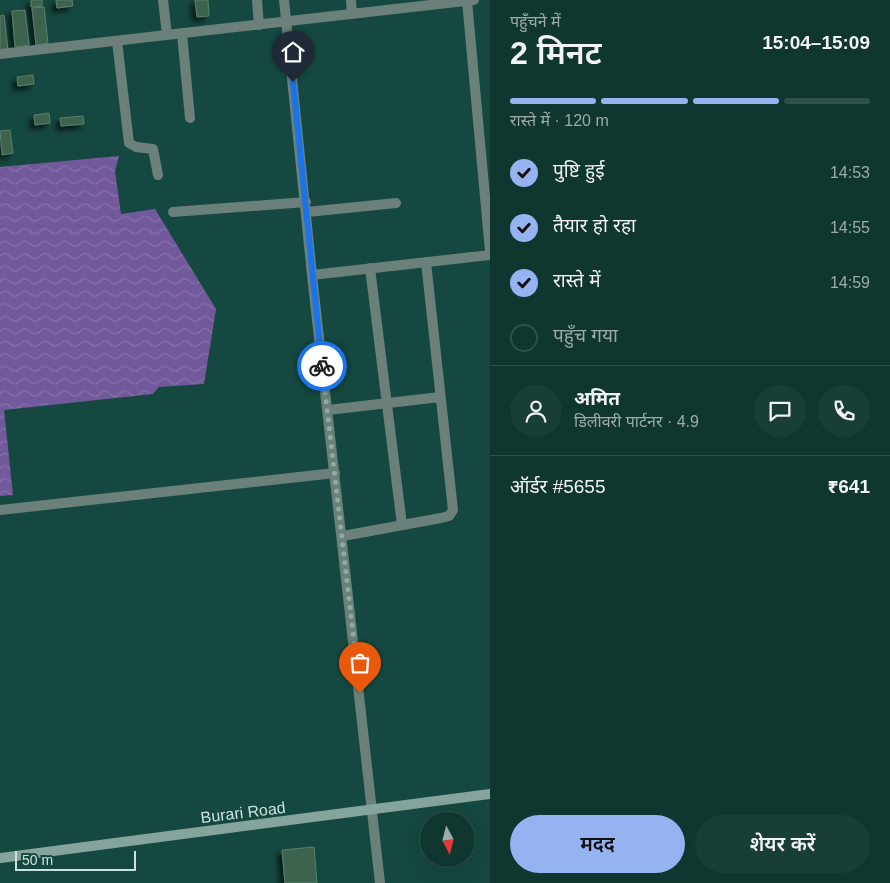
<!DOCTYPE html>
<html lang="hi">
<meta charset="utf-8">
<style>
:root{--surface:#103630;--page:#193e38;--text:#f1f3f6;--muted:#9cabab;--line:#30504c;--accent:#95b2f1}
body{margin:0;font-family:Helvetica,"Noto Sans Devanagari",sans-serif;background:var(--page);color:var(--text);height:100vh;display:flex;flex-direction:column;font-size:19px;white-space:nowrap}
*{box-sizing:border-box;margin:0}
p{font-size:16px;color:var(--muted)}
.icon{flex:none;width:28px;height:28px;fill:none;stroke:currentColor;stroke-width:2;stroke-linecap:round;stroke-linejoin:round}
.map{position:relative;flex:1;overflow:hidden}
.sheet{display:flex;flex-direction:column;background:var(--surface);width:400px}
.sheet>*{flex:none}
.needle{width:32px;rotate:173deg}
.tools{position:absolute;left:420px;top:812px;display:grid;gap:10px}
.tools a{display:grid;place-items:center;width:55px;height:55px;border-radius:50%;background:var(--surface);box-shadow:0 5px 20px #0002,0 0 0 1px var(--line);font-size:25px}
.scale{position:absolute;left:15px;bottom:12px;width:121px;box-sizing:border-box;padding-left:5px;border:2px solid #cae3dd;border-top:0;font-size:14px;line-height:18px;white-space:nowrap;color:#cae3dd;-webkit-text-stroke:4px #154840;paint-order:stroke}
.pin{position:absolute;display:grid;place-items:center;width:42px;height:42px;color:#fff;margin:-51px -21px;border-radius:50% 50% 50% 0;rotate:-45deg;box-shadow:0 0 5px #0007}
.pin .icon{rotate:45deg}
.courier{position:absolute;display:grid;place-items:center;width:50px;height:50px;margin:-25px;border:4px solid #1a73e8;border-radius:50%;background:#fff;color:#222;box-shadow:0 1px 6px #0007}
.summary em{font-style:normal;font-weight:600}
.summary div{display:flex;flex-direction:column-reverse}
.summary{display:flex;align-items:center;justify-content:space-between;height:85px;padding:0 20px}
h1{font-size:32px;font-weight:600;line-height:38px}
.bar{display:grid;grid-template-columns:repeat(4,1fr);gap:8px 5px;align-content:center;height:60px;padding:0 20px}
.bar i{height:6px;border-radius:4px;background:var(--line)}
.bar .selected{background:var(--accent)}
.bar p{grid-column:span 4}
.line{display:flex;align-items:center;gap:12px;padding:0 20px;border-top:1px solid var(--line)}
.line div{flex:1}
.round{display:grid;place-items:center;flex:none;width:52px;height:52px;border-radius:26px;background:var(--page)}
ol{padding:0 20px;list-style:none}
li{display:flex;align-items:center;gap:15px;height:55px}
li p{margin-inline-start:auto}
li .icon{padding:5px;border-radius:50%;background:var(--accent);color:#111;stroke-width:4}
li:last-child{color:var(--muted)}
li i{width:28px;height:28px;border:2px solid var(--line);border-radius:50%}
.button{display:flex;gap:10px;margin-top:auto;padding:10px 20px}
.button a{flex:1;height:58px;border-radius:30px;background:var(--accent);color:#111;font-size:20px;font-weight:600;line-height:58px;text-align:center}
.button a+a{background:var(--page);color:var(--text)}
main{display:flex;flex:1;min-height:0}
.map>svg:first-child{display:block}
</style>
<main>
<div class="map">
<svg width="490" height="883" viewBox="0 0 490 883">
<defs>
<pattern id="water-waves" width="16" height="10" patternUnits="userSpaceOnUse" patternTransform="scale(1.25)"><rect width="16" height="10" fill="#72599b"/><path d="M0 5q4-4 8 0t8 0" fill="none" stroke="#8571a8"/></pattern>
<filter id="shadow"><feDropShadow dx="-4.5" dy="4.5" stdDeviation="2.5" flood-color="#0009"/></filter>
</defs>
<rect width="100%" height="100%" fill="#154840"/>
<path fill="url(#water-waves)" d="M119 156 115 171 121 214 155 209 216 309 204 384 159 387 153 394 4 410 13 495 0 496V167Z"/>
<path fill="#3e6450" stroke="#58806a" filter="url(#shadow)" d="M31 0H42V6L31 7Z
M56 0H72L73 6 57 8Z
M195 0H208L209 16 197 17Z
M44 7 48 43 36 45 32 8Z
M25 10 29 45 15 47 12 11Z
M4 15 8 50H0V16Z
M33 75 34 84 18 86 17 77Z
M49 113 50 123 35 125 34 115Z
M83 116 84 124 61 126 60 118Z
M10 130 13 153 2 155 0 131Z
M314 847 317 883H285L282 850Z"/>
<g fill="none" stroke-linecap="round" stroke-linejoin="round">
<path stroke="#6c807b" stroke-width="10" d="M163 0 167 35
M257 0 259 25
M284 0 312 275 380 883
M351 0 352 14
M467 1 490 251
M182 34 190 118
M117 41 129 143 136 147 153 149 158 175
M0 54 474 0
M173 212 306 202
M307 212 396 203
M370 268 402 525
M312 275 490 255
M328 410 440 397
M0 510 335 473
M343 536 441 518 449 516 453 510 426 262"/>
<path stroke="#84a49d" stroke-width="10" d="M0 858 490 794"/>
</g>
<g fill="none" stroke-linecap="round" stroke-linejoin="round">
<path stroke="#8bada6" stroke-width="5" stroke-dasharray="0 9" d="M322 366 360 693"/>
<path stroke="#1a73e8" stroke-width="6" d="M293 82 322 366"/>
</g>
<g text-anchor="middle" stroke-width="4" stroke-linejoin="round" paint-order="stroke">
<g font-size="16" fill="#cae3dd" stroke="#154840">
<text transform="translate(243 812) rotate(-7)" y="6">Burari Road</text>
</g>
</g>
</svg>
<div class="tools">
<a><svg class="needle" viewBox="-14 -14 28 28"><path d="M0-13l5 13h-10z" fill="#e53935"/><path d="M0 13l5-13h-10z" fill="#9cabab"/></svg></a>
</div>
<div class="scale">50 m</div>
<div class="pin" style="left:360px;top:693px;background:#ea580c"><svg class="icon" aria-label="bag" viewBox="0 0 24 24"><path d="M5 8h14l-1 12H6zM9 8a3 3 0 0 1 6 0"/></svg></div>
<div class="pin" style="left:293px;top:82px;background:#1f2937"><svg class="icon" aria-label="home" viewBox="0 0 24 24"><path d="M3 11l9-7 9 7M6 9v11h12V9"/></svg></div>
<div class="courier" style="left:322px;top:366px"><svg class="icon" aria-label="bike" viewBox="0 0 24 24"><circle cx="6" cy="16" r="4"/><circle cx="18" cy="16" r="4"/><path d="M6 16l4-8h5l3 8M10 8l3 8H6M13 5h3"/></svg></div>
</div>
<section class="sheet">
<div class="summary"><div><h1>2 मिनट</h1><p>पहुँचने में</p></div><em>15:04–15:09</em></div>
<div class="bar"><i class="selected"></i><i class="selected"></i><i class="selected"></i><i></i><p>रास्ते में · 120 m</p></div>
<ol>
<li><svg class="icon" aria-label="check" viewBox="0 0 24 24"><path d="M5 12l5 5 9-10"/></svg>पुष्टि हुई<p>14:53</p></li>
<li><svg class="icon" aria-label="check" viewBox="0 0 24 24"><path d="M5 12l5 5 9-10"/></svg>तैयार हो रहा<p>14:55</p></li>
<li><svg class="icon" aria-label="check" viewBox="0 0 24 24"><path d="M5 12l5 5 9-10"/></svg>रास्ते में<p>14:59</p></li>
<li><i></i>पहुँच गया</li>
</ol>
<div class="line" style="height:90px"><a class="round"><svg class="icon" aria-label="person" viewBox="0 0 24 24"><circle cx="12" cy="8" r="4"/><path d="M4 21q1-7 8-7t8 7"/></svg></a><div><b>अमित</b><p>डिलीवरी पार्टनर · 4.9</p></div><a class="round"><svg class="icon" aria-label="chat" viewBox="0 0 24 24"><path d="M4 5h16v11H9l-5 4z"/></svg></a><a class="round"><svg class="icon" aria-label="phone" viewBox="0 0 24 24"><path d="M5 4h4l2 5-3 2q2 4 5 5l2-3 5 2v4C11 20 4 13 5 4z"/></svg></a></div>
<div class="line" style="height:65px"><div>ऑर्डर #5655</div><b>₹641</b></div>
<div class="button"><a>मदद</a><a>शेयर करें</a></div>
</section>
</main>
